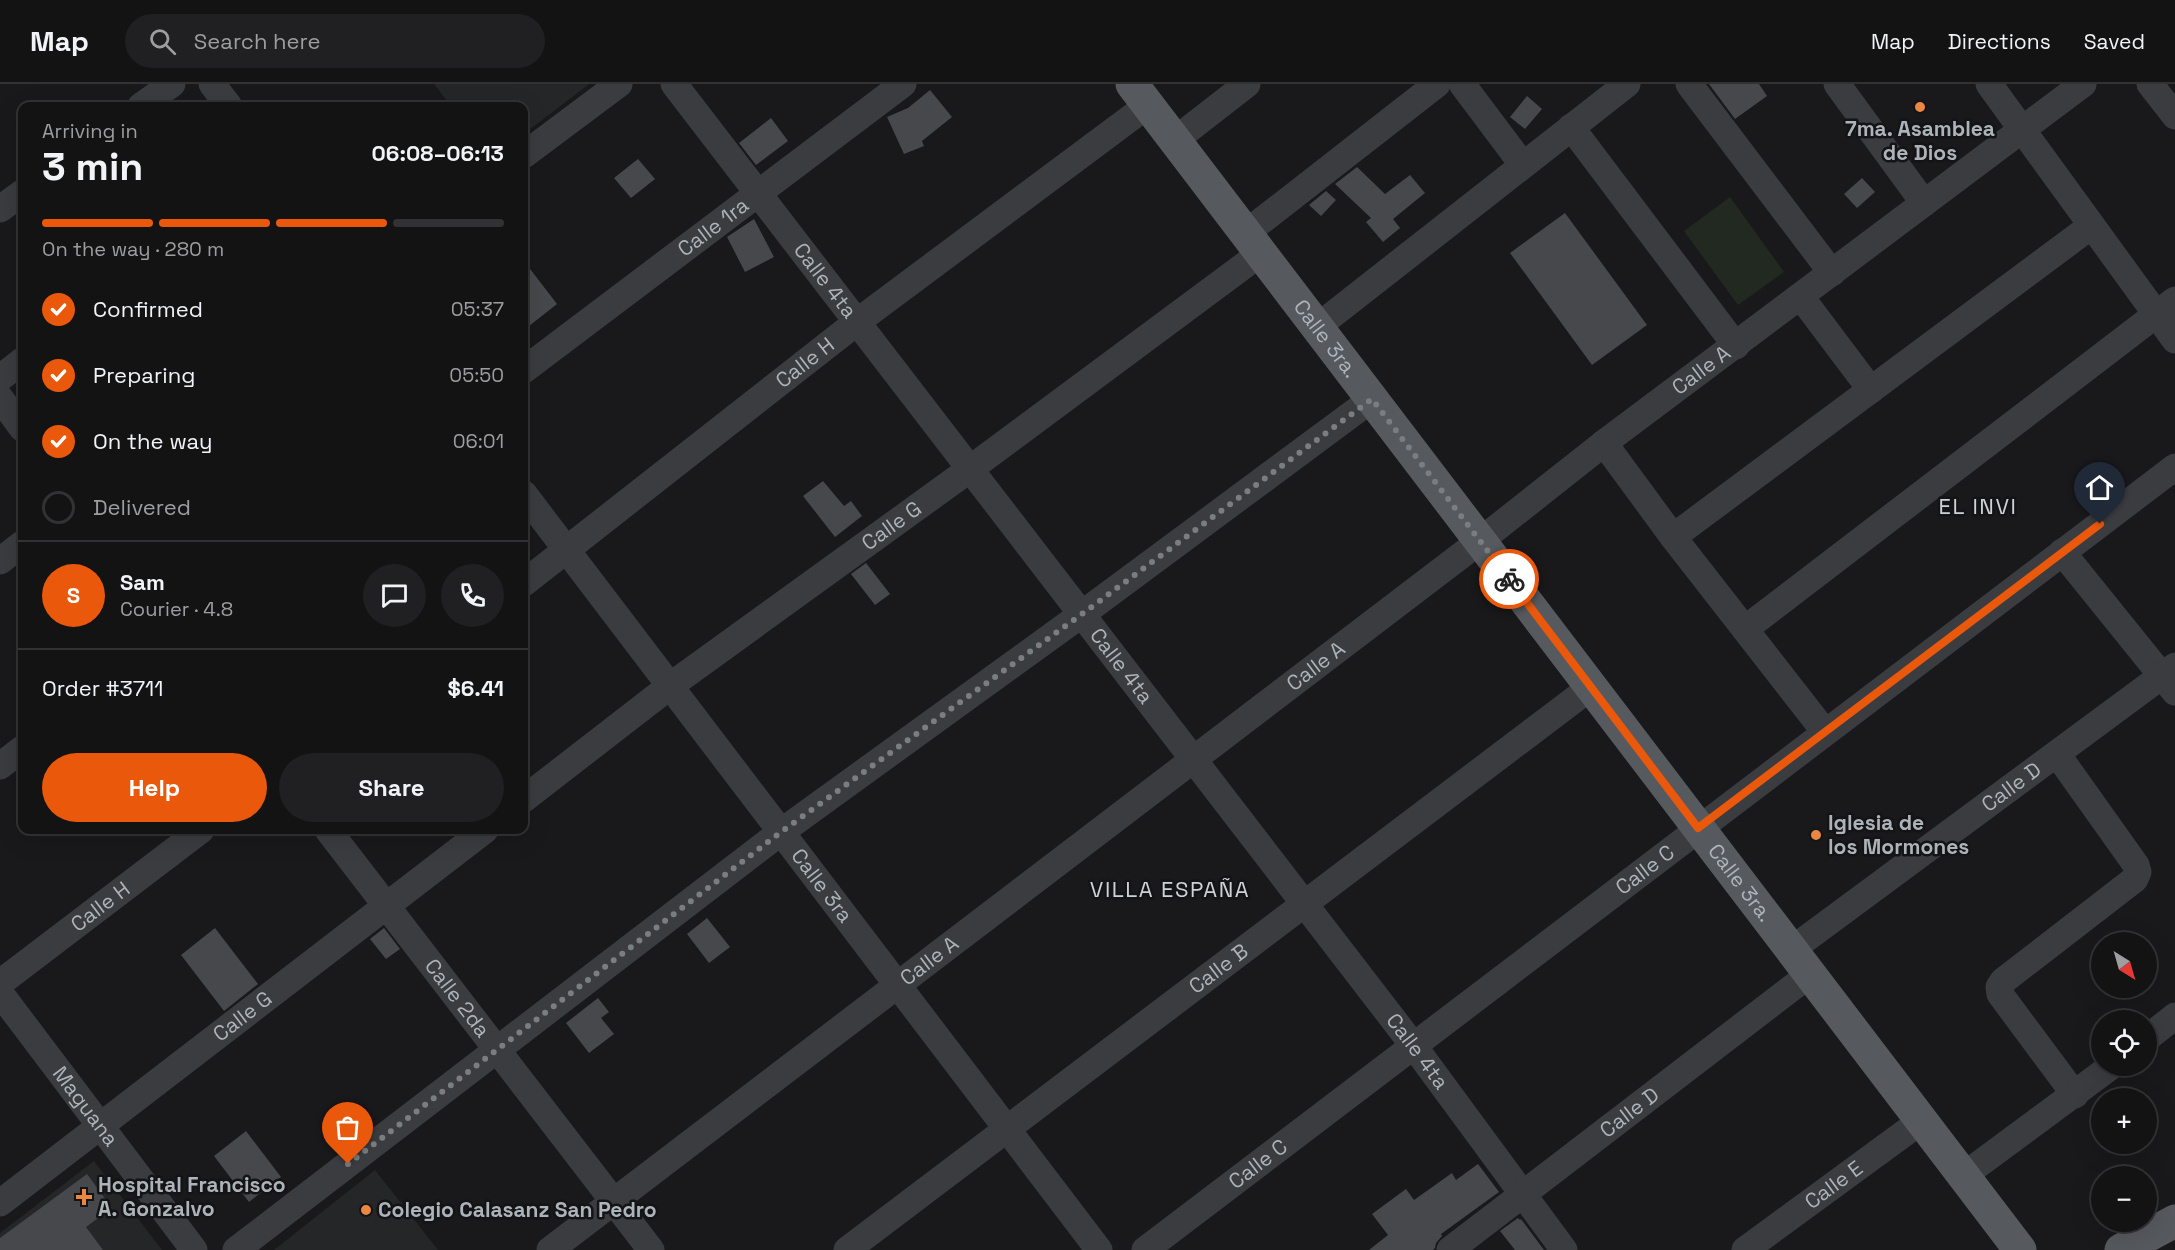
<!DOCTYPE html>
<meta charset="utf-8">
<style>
:root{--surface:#131314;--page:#202022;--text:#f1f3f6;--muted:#9d9ea0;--line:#323234;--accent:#ea580c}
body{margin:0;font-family:"Space Grotesk",sans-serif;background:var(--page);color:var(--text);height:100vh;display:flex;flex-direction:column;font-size:22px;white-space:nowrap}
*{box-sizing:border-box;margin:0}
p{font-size:20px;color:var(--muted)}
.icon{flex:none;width:33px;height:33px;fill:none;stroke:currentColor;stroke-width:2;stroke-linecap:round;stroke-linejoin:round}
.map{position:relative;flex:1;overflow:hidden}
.drawer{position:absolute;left:18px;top:18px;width:510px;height:732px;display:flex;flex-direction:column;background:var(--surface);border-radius:12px;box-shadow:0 6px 24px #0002,0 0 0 2px var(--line)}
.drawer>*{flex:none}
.needle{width:39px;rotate:143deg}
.fabs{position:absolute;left:2091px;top:848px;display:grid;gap:12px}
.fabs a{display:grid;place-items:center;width:66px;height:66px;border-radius:50%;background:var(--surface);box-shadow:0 6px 24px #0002,0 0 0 2px var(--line);font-size:30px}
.pin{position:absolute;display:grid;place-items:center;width:51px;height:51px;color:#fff;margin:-62px -26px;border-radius:50% 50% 50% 0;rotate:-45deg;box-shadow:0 0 6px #0007}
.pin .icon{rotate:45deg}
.courier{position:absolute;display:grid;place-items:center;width:60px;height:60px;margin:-30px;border:4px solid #ea580c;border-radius:50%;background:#fff;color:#222;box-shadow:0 2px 8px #0007}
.head em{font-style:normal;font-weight:700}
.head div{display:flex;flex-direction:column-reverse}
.head{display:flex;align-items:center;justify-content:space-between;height:102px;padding:0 24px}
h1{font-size:39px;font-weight:700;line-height:45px}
.bar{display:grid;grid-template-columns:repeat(4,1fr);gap:9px 6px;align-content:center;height:72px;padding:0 24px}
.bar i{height:8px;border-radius:4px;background:var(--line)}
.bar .active{background:var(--accent)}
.bar p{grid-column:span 4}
.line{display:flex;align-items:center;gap:15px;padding:0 24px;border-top:2px solid var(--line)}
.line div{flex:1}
.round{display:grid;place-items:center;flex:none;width:63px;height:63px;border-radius:32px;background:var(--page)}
ol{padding:0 24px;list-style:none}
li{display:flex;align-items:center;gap:18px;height:66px}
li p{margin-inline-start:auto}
li .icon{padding:6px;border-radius:50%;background:var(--accent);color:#fff;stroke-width:4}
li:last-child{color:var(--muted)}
li i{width:33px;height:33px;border:3px solid var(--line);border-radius:50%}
.primary-button{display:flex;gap:12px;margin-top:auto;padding:12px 24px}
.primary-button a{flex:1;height:69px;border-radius:36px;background:var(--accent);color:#fff;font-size:24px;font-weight:700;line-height:69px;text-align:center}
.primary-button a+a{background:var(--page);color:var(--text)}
header{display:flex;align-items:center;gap:36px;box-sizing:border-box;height:84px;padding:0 30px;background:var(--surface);border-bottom:2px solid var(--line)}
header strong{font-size:28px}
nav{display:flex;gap:33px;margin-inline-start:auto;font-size:21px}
.search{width:420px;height:54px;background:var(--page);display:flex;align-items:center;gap:15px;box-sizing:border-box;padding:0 21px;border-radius:33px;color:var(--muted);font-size:22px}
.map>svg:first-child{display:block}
</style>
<header>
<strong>Map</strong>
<div class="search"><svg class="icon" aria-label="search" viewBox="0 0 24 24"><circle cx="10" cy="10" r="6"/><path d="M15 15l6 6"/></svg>Search here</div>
<nav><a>Map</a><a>Directions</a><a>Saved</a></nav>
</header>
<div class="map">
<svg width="2175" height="1166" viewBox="0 0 2175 1166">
<rect width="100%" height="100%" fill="#19191b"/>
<path fill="#252628" d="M434 0H589L524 50V22H451Z
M94 1077 162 1166H0V1149Z
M375 1086 438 1166H274Z"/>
<path fill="#222921" d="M1730 113 1784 188 1738 221 1684 147Z"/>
<path fill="#46484b" d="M1709 0H1759L1767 12 1735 35Z
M930 6 952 33 922 57 924 62 904 70 887 33 908 24Z
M1527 12 1542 25 1525 45 1510 33Z
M771 34 788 57 756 81 739 59Z
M638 75 655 95 631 114 614 94Z
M1357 83 1385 110 1410 91 1425 109 1393 135 1400 144 1383 158 1366 138 1371 134 1335 100Z
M1862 94 1875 108 1857 124 1844 110Z
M1326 107 1336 116 1321 132 1309 121Z
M1565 129 1647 241 1592 281 1510 169Z
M754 135 774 173 745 188 727 153Z
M524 177 557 220 524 246Z
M823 397 844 422 851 417 862 432 835 453 803 412Z
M866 479 890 510 875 521 851 490Z
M707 834 730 863 709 879 687 850Z
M215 844 258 900 224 927 181 871Z
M384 844 400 865 386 875 370 855Z
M598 914 609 928 601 934 614 950 589 969 566 939Z
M246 1047 281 1093 249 1118 214 1072Z
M1478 1080 1499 1108 1441 1150 1442 1152 1436 1159 1435 1164 1433 1166H1369L1388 1151 1372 1130 1406 1105 1414 1116 1452 1089 1456 1096Z
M87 1090 112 1124 86 1143 103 1166H0V1154Z
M1518 1134 1520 1136 1521 1135 1544 1166H1515L1500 1147Z"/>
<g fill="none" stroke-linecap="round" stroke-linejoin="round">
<g stroke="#3a3c40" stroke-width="27">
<path d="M212 0 229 22"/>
<path id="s1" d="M674 0 1413 961 1564 1166"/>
<path d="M1462 0 1522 80"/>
<path d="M1689 0 1832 189"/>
<path d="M1837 0 1924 119"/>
<path d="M1989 0 2175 256"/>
<path d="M2150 0 2175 32"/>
<path d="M141 22 172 0"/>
<path d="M1571 43 1736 262"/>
<path d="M1175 56 1247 0"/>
<path d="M524 71 619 0"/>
<path d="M0 125 22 109"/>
<path d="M1246 149 1437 0"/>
<path d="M1801 213 1871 306"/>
<path d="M1317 243 1627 0"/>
<path id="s2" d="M524 286 903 0"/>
<path d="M0 294 22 277"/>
<path d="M0 314 22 344"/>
<path d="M1604 359 1673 453 1825 648"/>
<path id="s3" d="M524 410 1099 1166"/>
<path d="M1673 453 2091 142"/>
<path d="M2062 468 2175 608"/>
<path d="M0 477 22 460"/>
<path id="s4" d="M524 499 857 238 1148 21"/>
<path d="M1745 545 2175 216"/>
<path d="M2057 670 2136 781 2138 788 2135 795 2003 897 1999 903 2000 910 2075 1011"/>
<path d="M0 682 22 665"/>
<path id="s5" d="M524 715 670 602 970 385 1261 169"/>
<path id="s6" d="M328 746 651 1166"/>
<path id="s7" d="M1791 866 2175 582"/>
<path id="s8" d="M0 899 201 746"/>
<path id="s9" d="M0 909 194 1166"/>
<path d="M2146 955 2175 932"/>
<path d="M1963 1092 2113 981"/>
<path id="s10" d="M0 1119 485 746"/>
<path d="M236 1166 781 748 1082 530 1372 315"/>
<path id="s11" d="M550 1166 1480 457 1604 359 2083 0"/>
<path id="s12" d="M847 1166 1591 603"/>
<path id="s13" d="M1145 1166 2175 383"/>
<path id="s14" d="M1450 1166 1810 890"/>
<path id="s15" d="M1745 1166 1921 1037"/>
</g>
<g stroke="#565a5f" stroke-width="33">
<path id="s16" d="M1132 0 2020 1166"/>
<path d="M2121 1166 2175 1137"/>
</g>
</g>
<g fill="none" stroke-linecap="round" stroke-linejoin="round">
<path stroke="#797e82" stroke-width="6" stroke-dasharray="0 10.8" d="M348 1080 781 748 1082 530 1372 315 1509 495"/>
<path stroke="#ea580c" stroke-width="8" d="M1509 495 1698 744 2100 440"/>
</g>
<g fill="#ea8842" stroke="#141416" stroke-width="2">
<circle cx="1920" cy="23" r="6"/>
<circle cx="1816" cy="751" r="6"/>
<path d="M81 1104h6v6h6v6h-6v6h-6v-6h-6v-6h6z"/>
<circle cx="366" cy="1126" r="6"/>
</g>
<g text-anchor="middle" stroke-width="5" stroke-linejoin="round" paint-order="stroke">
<g font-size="21" font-weight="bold" fill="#acb4ba" stroke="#141416" text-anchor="start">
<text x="1920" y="52" text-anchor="middle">7ma. Asamblea<tspan x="1920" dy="24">de Dios</tspan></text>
<text x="1828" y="746">Iglesia de<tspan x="1828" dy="24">los Mormones</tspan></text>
<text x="98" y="1108">Hospital Francisco<tspan x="98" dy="24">A. Gonzalvo</tspan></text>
<text x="378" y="1133">Colegio Calasanz San Pedro</text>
</g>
<g font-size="21" fill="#acb4ba" stroke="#141416">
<text dy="7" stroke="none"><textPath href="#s2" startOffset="237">Calle 1ra</textPath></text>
<text dy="7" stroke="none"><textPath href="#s1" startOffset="248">Calle 4ta</textPath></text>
<text dy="7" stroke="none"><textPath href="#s16" startOffset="320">Calle 3ra.</textPath></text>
<text dy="7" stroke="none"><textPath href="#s4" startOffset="357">Calle H</textPath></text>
<text dy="7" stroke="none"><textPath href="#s11" startOffset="1449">Calle A</textPath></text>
<text dy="7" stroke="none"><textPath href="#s5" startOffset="458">Calle G</textPath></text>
<text dy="7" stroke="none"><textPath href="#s1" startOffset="734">Calle 4ta</textPath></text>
<text dy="7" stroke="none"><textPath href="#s11" startOffset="963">Calle A</textPath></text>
<text dy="7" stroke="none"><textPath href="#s7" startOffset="274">Calle D</textPath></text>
<text dy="7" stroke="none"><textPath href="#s13" startOffset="628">Calle C</textPath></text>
<text dy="7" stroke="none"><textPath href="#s16" startOffset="1004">Calle 3ra.</textPath></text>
<text dy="7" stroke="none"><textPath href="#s3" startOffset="492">Calle 3ra</textPath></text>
<text dy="7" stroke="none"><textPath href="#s8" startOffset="126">Calle H</textPath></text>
<text dy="7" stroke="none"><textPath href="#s11" startOffset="477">Calle A</textPath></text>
<text dy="7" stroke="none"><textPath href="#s12" startOffset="466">Calle B</textPath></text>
<text dy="7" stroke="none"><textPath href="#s6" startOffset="212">Calle 2da</textPath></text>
<text dy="7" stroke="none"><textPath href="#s10" startOffset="306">Calle G</textPath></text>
<text dy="7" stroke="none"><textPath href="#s1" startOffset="1220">Calle 4ta</textPath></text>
<text dy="7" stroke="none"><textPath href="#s9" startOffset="142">Maguana</textPath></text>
<text dy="7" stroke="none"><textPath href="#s14" startOffset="226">Calle D</textPath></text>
<text dy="7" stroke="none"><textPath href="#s13" startOffset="142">Calle C</textPath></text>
<text dy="7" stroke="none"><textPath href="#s15" startOffset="110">Calle E</textPath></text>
</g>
<g font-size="22" letter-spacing="1.5" fill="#cdd2d6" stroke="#141416">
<text x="1978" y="430">EL INVI</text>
<text x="1170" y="813">VILLA ESPAÑA</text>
</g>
</g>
</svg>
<div class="fabs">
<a><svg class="needle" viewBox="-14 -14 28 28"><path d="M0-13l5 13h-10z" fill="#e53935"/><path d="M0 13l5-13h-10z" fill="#9d9ea0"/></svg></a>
<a><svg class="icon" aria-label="locate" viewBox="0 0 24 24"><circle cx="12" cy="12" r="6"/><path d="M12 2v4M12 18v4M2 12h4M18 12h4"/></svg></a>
<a>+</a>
<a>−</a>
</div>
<div class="pin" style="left:348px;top:1080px;background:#ea580c"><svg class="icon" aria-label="bag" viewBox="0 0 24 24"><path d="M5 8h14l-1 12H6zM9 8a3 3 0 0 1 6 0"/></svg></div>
<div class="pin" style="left:2100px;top:440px;background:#1f2937"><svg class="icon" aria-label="home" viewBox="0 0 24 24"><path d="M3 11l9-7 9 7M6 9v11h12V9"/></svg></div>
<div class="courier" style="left:1509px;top:495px"><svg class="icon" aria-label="bike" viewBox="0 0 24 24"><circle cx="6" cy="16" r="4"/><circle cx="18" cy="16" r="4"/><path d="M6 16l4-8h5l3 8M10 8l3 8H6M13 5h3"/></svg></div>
<section class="drawer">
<div class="head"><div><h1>3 min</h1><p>Arriving in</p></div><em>06:08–06:13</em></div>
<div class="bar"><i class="active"></i><i class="active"></i><i class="active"></i><i></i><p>On the way · 280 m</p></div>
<ol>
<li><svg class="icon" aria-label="check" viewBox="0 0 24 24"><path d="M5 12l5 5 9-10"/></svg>Confirmed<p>05:37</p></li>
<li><svg class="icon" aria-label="check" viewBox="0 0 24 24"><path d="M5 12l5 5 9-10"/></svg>Preparing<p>05:50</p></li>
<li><svg class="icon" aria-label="check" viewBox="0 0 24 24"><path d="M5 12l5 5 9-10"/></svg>On the way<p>06:01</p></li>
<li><i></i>Delivered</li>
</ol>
<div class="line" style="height:108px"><b class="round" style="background:var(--accent);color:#fff">S</b><div><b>Sam</b><p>Courier · 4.8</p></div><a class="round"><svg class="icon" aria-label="chat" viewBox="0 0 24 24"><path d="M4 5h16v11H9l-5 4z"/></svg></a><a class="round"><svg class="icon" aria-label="phone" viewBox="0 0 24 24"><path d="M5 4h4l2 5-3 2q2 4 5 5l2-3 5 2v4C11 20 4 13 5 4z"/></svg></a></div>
<div class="line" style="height:78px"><div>Order #3711</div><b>$6.41</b></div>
<div class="primary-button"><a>Help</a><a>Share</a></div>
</section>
</div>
